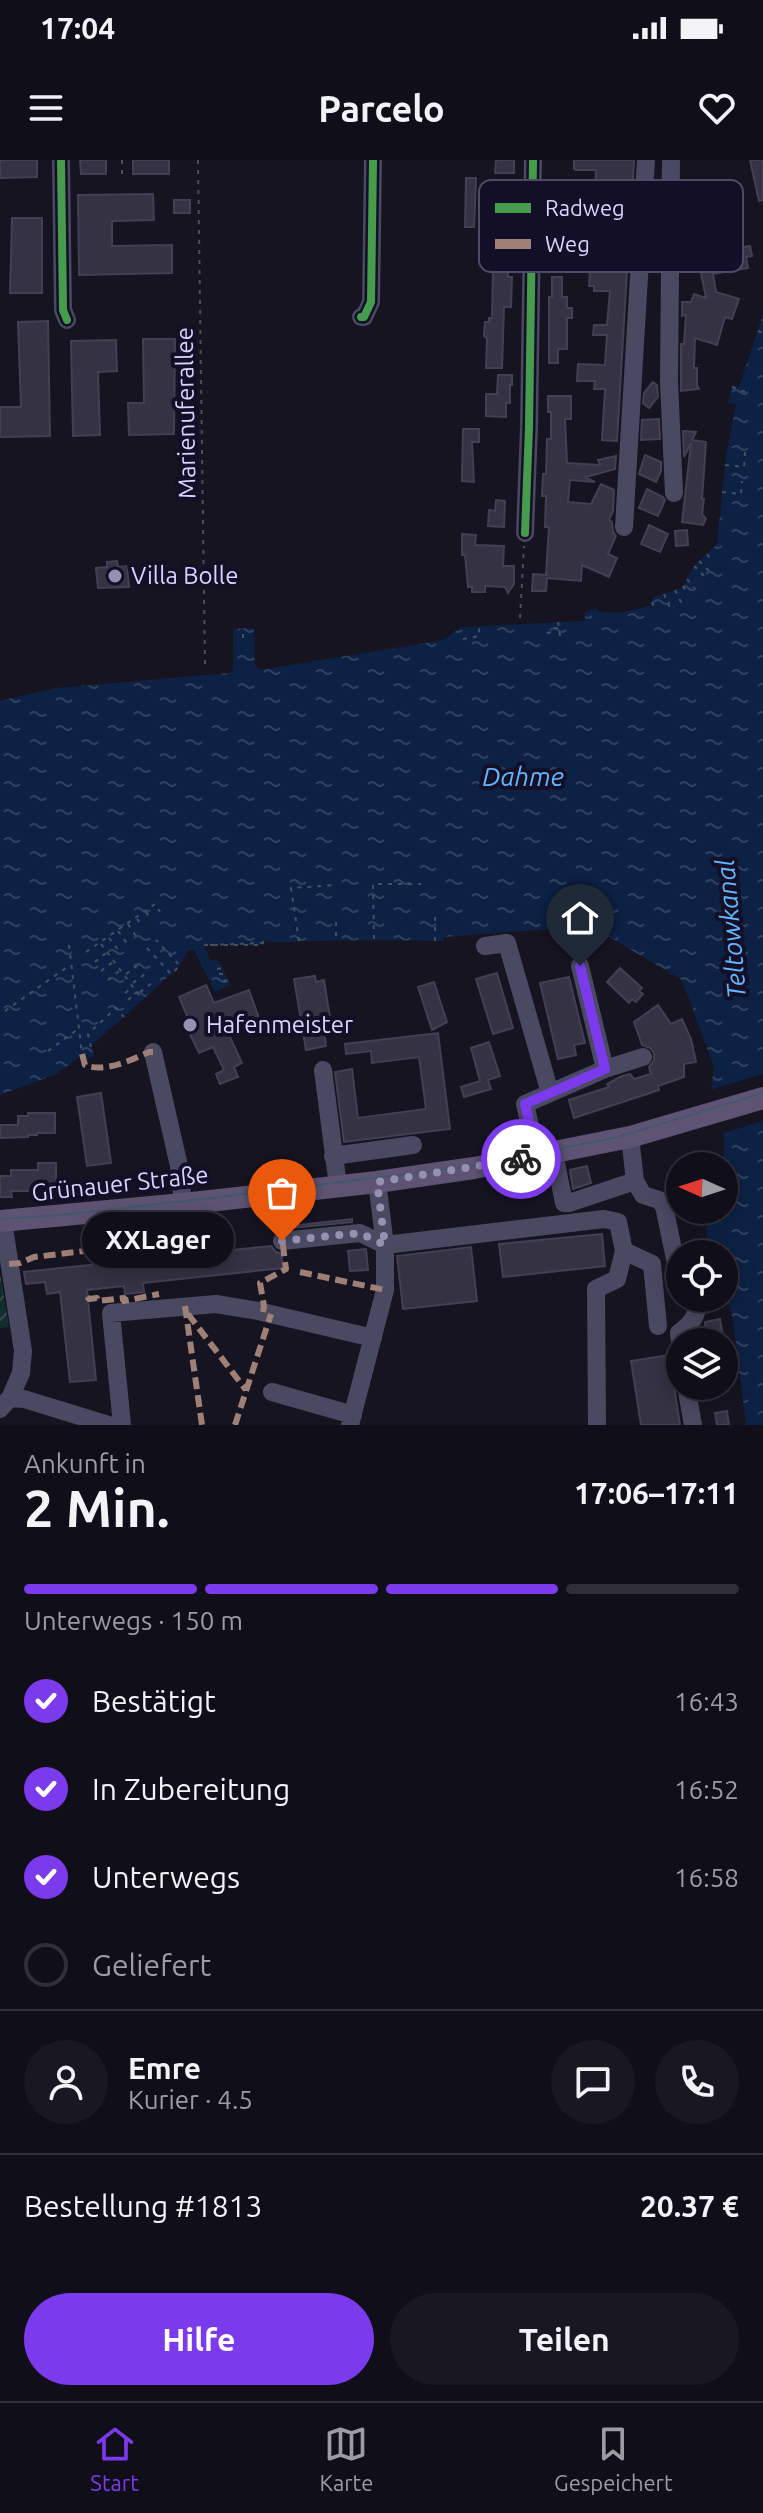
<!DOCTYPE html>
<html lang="de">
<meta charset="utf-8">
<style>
:root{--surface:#100f19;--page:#191822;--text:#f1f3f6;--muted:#9c9ca2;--line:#302f38;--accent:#7c3aed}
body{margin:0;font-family:Ubuntu,sans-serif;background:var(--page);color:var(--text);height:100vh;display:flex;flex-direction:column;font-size:30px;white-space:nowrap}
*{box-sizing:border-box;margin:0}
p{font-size:26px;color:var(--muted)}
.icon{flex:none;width:44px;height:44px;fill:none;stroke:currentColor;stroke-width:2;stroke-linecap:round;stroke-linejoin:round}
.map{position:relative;height:1265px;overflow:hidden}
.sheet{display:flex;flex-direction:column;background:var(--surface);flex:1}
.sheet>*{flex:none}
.needle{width:52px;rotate:273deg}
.controls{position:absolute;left:666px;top:992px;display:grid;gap:16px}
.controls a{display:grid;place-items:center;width:72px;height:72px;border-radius:50%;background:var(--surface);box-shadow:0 4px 20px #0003,0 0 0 2px var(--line);font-size:40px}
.pin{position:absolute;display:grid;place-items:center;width:68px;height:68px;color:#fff;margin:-82px -34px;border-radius:50% 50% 50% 0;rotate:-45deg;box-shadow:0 0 8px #0007}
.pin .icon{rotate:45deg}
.courier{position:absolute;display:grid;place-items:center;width:80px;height:80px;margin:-40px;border:6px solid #7c3aed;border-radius:50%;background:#fff;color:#222;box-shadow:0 2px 10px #0007}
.bubble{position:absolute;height:56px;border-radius:28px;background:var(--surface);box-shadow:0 4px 20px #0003,0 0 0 2px var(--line);font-size:26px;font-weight:600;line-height:56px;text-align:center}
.overview em{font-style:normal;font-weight:600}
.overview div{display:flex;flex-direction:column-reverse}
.overview{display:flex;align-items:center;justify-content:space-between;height:136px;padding:0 24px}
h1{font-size:52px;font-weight:600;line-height:60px}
.bar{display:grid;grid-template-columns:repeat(4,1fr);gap:12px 8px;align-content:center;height:96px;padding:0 24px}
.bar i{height:10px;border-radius:6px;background:var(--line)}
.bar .current{background:var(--accent)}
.bar p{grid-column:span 4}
.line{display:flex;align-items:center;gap:20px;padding:0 24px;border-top:2px solid var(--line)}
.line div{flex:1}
.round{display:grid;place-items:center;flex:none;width:84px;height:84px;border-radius:42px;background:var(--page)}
ol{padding:0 24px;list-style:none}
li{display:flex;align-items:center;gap:24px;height:88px}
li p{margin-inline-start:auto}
li .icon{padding:8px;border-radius:50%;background:var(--accent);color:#fff;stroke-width:4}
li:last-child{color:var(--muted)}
li i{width:44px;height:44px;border:4px solid var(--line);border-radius:50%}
.primary-button{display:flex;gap:16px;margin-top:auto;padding:16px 24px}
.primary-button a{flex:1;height:92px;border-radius:48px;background:var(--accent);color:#fff;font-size:32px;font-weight:600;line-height:92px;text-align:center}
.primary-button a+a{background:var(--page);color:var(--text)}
.status{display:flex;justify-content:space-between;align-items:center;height:56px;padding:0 40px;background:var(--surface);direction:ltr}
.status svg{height:22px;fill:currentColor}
header{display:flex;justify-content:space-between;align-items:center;height:104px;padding:0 24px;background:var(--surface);font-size:36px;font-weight:600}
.menu{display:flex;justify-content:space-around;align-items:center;height:112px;border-top:2px solid var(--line);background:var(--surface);font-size:22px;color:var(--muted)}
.menu a{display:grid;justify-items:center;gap:4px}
.menu .current{color:var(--accent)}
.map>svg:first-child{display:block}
</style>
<div class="status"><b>17:04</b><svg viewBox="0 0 49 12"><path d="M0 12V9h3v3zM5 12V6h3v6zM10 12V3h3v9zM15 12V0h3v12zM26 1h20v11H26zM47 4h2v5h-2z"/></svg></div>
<header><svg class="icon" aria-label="menu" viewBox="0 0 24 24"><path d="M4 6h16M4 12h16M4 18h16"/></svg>Parcelo<svg class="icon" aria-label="heart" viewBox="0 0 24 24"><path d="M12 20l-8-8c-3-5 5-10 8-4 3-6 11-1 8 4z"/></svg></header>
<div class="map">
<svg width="763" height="1265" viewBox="0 0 763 1265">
<defs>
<pattern id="garden-furrows" width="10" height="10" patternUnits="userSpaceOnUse" patternTransform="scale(2)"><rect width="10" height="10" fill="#132c2d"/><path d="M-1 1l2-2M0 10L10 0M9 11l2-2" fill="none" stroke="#354a4c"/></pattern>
<pattern id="water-ripples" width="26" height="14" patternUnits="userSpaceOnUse" patternTransform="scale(2)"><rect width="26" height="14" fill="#0d2144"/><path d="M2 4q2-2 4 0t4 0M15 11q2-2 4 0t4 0" fill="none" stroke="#304060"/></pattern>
</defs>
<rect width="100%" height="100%" fill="#161421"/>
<path fill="url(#garden-furrows)" d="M0 1112 9 1167 0 1168Z"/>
<path fill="url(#water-ripples)" d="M763 155V1265H746L733 1160 724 1124V1094H708L706 1068 709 1050H724V976L711 930 714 907 682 820 591 766 560 768 551 773 549 769 444 777 443 781C400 780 356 780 313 781 295 781 282 784 264 781L263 785H204L210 800 219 801 230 825 215 832 194 790H188L180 806 91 886 94 896 86 899 84 893 57 914 0 935V541L56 528 229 513 233 510V469L254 468 255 505 260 510 443 480 462 467 584 461 586 452 596 448 600 452 619 453 650 446 654 437 682 428 694 406 717 384 726 296 736 244 728 243 732 225 739 227Z"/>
<path fill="#161421" d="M763 914V961L720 974 707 931Z"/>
<path fill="#343243" stroke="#433f54" stroke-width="2" d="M0 0H37V17L0 18Z
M80 0H106V14H81Z
M133 0H169V14H133Z
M496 0H514V13H495Z
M574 0H634L632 40 607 38 606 58 630 59 617 281 602 280 605 229H594L595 221H577L578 204 605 205 607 175H593L594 165H607L610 131H594V126H589L590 112H575V93L595 94 596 69 575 68 576 46H571L572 34 578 35V30H595L596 10H576L574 9Z
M750 0H763V40L759 41Z
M466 18H476L474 67H465Z
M153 34 154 60 112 61V86L172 85V113L79 115 78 35Z
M174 40H190V53H174Z
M496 55H514V75H508V117H512L511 147H504L502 208H486L487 178 484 176 485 162H489V158H492L493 110H488V88H495Z
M12 58H42V133H10Z
M696 80 699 95 750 86 752 96 746 97 748 108 713 114 716 132 739 139 732 159 725 157 717 185 695 178 694 208H697V225L699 229 681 231V184H684L686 155 682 156V142H691L694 134 706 138 699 103 685 105V101L682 102V82Z
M552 117H562V137H567V148H572V158H567V189H558V203H549V137H552Z
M48 161 50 276 0 277V247H21L18 162Z
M143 179H175L174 274 129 275 128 243H144Z
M116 180 117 211 98 212 100 275 73 276 71 181Z
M498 215H512V225H510V243H506V257L486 256V234H497Z
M653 222 657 225 658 237 649 248 643 243 644 233Z
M548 236H571V259H565L567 303 600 305 598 300 616 296 615 309 586 317 595 322 570 320 568 342 591 344 601 324 614 330 613 351 609 360 612 362 613 372 616 376 608 394 617 398 609 417 582 405 581 421 547 418 546 431H532L533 414 546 415 549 367H545L546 336H542L543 314H546L547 279H551V252H548Z
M659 259 660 279 641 280 642 260Z
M463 269H479V282H472L474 322 462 321Z
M683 271 696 272 692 280 706 282 702 339H704L702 354 706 359 703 365 682 362 691 283 684 297Z
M645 295 661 302V311L656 322 639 314Z
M647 329 663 337 665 340 658 356 639 348Z
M496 340 505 341 504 367 488 366 489 350 495 351Z
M649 365 668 374 660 392 641 384Z
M687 370 688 385 676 386 675 371Z
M462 374 476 375 475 385 504 386 503 406H514V424L508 433 505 427 485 426V432H472V427H468L465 395H462Z
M117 401 118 407 127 406 129 427 98 428 96 408 107 407V402Z
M620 808 642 828 639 831 643 834 636 842 632 839 629 843 607 822Z
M497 813 513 868 493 874 476 819Z
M315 816 316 822 324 820 332 870 324 871 326 886 306 890 294 819Z
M569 817 585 883 574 885 576 895 558 899 540 823Z
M434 822 447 862 432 870 418 827Z
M206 825 214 843 249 830 261 864 229 875 242 903 234 907 238 917 220 924 216 914 224 910 213 887 199 893 190 874 193 873 190 863 179 837Z
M658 845 671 864 682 859 691 879 696 902 684 904V917L658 926 659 930 574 958 569 940 609 927 607 924 620 917 630 914 634 919 651 914 649 907 654 900V893L650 888 642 885 634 862Z
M438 873 450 969 344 982 335 912 352 909 358 958 426 949 419 897 372 903 371 891 346 894 345 884Z
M489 882 500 916 488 920 491 929 464 937 461 927 480 921 471 888Z
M101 933 111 1003 87 1006 77 937Z
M28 953H55V973H37V975H28V977L0 978V965H18V956H28Z
M38 1003H56V1026H38V1031H11L12 1037H0V1016H11V1010H38Z
M587 1006 591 1023 573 1029 570 1010Z
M352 1059V1062L282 1069V1067Z
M602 1074 605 1106 503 1117 499 1084Z
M271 1086 276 1092 281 1093 283 1108 143 1123 144 1132 125 1134 124 1126 87 1130 96 1220 70 1222 60 1132 47 1134 45 1122 26 1124 24 1112Z
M471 1087 477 1141 403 1149 397 1096Z
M366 1089 368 1110 350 1111 348 1091Z
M720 1159 724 1182H692V1178L696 1174 706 1172 705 1162Z
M669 1195 680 1265H641L631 1201Z
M727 1251 729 1265H717L715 1253Z"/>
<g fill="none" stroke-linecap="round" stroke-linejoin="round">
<path stroke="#44505f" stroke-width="2" stroke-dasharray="4 6" stroke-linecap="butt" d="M122 0V20
M198 0 205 506
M758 171 763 173
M732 227 745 232
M725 305 744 307 745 292
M722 332 741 334 742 321
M707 394 713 402
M699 401 710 412
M694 406 704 416
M687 419 694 428
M683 426 688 435
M675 430 682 444
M664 434 670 448
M652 442 655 449
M520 458 524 386
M558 462 561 482
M547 473 553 472V469L558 468
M243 478V468
M463 479 479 476V466
M146 752 151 760
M435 757V781
M137 759 142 765
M336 762V781
M128 764 137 778
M118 771 128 785
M109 778 119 791
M374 779 373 724H421
M299 781 291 728 336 725
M101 784 142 839
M69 785 82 894
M204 785H263V781
M210 785 262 783
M147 788 171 814 180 806 156 780
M86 792 155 744 160 752
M95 802 106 793
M217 809 222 808
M101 811 113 802
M126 814 138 805
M219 814H225
M108 820 119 811
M223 821 228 820
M133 823 145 814
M140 832 152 823
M125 833 132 828
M128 840 136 833
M5 851 70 805
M91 887 88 874 116 848 124 857
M48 891 78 869
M128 1091V1096
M85 1137H87"/>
<path stroke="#4a4962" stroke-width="18" d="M61 0 63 150 67 160
M671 0 669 222 674 333
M361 157H364L371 142 373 0
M624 367 646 0
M525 373 529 267 533 0
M485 786 507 783 550 933
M580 806 605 909
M153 892 179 1006 183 1044
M323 910 338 1026
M554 993 564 1043H569L635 1021 630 977
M333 996 413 985
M537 996 525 944 605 909 643 897
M635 1021 643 1035 659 1040 664 1046 675 1099 680 1104
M282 1081 360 1073 385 1085 604 1059 618 1062 624 1091 617 1119 596 1129 597 1265
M624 1091 652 1104 658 1166
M680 1182 679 1173C692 1163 699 1155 697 1138
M686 1226 693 1265
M272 1232 353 1255
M10 1238 24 1239 109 1265
M0 1249 10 1238 21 1213 23 1191 3 1061
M122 1265 111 1153 216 1144 258 1151 373 1178
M350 1265 385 1130V1085L377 1022"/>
<path stroke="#5e5373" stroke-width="22" d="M0 1061 183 1044 377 1022 474 1008 630 977 763 938"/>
<path stroke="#43596b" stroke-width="2" d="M0 1059 61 1055 203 1039 473 1006 618 977 763 933"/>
<path stroke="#9e8076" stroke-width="6" stroke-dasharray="12 6" stroke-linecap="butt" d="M82 894 85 905C105 913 131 900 149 892H153
M125 1063 128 1091
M9 1104 20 1103 34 1097 127 1086
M300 1112 385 1130
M87 1137 89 1139 97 1138 98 1141 124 1138V1141L159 1134
M185 1146 202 1265
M263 1152 264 1146 260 1123 286 1109 278 1047
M188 1154 246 1230
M235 1265 271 1154"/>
<g stroke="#130f26" stroke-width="13">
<path id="cycleway" d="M61 0 63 150 67 160
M361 157H364L371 142 373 0
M525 373 529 267 533 0"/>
</g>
<use href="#cycleway" stroke="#469c4c" stroke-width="8"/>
</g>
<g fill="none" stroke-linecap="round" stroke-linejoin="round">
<path stroke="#9591b1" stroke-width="8" stroke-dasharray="0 14.4" d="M282 1081 360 1073 385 1085 377 1022 521 999"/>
<path stroke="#7c3aed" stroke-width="10" d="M521 999 537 996 525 944 605 909 580 806"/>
</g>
<g fill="#9591b1" stroke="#130f26" stroke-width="3">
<circle cx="115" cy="416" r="8"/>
<circle cx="190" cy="865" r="8"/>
</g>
<g text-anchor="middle" stroke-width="8" stroke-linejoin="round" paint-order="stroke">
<g font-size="24" fill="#d9d4ff" stroke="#130f26">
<text transform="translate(186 253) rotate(-91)" y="8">Marienuferallee</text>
<text transform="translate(120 1024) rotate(-6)" y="8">Grünauer Straße</text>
</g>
<g font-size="24" fill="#d9d4ff" stroke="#130f26" text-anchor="start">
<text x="131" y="424">Villa Bolle</text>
<text x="206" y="873">Hafenmeister</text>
</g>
<g font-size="26" font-style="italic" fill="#62b6ff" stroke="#130f26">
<text x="523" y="626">Dahme</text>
<text transform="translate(731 769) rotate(-95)" y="9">Teltowkanal</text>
</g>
</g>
<rect x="479" y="20" width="264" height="92" rx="12" fill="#130f26" stroke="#4e4a67" stroke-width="2"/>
<rect x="495" y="43" width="36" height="10" fill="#469c4c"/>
<rect x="495" y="79" width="36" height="10" fill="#9e8076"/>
<g font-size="22" fill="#d9d4ff">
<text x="545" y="56">Radweg</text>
<text x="545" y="92">Weg</text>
</g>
</svg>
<div class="controls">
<a><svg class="needle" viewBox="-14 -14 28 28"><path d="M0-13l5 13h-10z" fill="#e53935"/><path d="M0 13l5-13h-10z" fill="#9c9ca2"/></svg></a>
<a><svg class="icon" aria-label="locate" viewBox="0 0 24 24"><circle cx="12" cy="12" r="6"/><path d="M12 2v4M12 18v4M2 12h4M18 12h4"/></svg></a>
<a><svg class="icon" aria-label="layers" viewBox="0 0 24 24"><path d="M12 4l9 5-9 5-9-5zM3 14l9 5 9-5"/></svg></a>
</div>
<div class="pin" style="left:282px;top:1081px;background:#ea580c"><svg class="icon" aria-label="bag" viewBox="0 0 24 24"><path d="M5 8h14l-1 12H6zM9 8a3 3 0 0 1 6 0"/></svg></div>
<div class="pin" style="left:580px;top:806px;background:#1f2937"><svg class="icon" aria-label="home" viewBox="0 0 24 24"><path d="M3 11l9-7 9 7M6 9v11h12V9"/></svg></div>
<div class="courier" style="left:521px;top:999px"><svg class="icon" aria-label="bike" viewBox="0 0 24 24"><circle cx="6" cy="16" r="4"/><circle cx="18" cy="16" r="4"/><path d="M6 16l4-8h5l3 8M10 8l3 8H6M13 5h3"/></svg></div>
<div class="bubble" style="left:82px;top:1052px;width:152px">XXLager</div>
</div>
<section class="sheet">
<div class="overview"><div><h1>2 Min.</h1><p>Ankunft in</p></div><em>17:06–17:11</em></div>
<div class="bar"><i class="current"></i><i class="current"></i><i class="current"></i><i></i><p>Unterwegs · 150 m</p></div>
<ol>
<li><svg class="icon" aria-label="check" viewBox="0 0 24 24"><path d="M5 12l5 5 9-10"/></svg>Bestätigt<p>16:43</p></li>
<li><svg class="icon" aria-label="check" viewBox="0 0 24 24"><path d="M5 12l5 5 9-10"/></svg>In Zubereitung<p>16:52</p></li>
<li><svg class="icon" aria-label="check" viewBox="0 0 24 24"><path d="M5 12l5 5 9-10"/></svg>Unterwegs<p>16:58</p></li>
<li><i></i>Geliefert</li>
</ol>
<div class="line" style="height:144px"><a class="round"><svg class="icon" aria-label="person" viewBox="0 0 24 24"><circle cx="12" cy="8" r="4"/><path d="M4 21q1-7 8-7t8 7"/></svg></a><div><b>Emre</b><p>Kurier · 4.5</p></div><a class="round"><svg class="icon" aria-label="chat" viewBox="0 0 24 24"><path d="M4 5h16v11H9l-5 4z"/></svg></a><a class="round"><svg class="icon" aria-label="phone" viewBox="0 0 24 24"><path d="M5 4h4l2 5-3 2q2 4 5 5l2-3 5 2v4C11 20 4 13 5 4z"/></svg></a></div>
<div class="line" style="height:104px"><div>Bestellung #1813</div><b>20.37 €</b></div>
<div class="primary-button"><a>Hilfe</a><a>Teilen</a></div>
</section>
<nav class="menu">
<a class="current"><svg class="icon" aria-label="home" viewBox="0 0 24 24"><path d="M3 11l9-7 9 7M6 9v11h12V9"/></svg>Start</a>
<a><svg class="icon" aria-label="map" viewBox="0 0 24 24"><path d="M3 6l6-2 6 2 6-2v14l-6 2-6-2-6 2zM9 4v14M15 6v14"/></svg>Karte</a>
<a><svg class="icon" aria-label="saved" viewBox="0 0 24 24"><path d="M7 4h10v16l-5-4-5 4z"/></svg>Gespeichert</a>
</nav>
